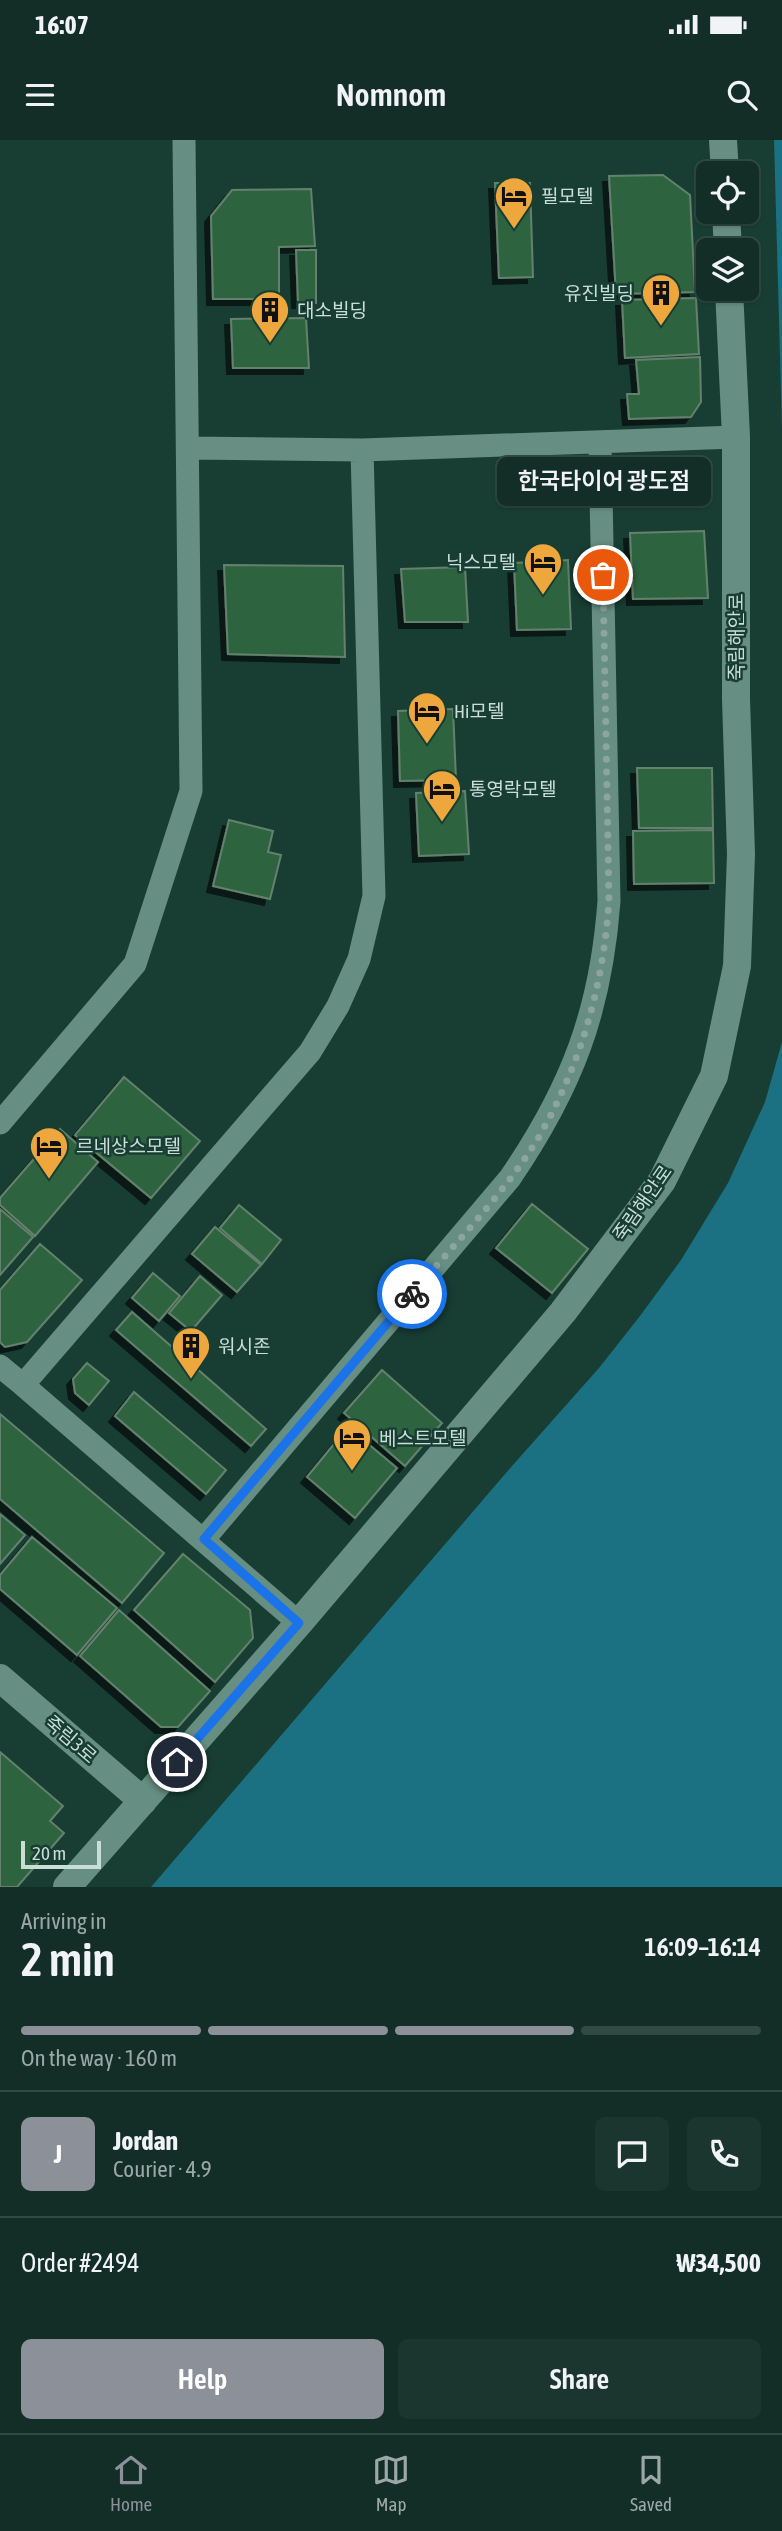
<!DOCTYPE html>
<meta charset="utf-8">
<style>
:root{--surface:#122e27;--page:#1b362f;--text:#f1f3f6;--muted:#9ca8a7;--line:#314a44;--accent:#8c9099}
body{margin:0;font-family:"Asap Condensed","Noto Sans KR",sans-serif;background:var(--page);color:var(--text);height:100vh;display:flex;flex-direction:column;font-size:26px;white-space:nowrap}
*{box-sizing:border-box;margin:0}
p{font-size:23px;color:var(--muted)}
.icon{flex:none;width:38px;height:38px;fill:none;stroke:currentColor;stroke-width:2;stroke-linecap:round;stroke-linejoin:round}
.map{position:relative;height:1747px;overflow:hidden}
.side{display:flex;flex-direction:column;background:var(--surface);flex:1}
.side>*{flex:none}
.buttons{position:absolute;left:696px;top:21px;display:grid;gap:14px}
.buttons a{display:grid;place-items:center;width:63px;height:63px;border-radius:10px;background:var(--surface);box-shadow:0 2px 5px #0004,0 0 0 2px var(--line);font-size:35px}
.scale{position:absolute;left:21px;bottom:18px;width:80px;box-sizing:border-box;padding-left:7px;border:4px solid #caded8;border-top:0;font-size:19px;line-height:24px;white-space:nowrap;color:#caded8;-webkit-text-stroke:5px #183e34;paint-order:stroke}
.pin{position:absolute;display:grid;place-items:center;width:60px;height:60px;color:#fff;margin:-30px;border:4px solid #fff;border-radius:50%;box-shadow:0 2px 7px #0007}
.courier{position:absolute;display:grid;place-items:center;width:70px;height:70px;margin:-35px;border:5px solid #1a73e8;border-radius:50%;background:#fff;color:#222;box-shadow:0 2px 9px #0007}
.bubble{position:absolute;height:49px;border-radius:10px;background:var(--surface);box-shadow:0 2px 5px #0004,0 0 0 2px var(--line);font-size:23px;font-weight:600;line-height:49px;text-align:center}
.summary em{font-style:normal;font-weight:600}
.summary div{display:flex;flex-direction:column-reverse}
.summary{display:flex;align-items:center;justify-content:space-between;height:119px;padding:0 21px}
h1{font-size:46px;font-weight:600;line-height:52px}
.bar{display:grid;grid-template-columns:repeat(4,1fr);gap:10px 7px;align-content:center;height:84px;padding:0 21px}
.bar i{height:9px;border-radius:5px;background:var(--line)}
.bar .active{background:var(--accent)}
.bar p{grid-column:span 4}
.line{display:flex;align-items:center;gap:18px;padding:0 21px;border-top:2px solid var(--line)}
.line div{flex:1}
.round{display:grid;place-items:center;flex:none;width:74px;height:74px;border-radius:10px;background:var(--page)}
.cta{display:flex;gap:14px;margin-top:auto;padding:14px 21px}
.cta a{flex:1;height:80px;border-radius:10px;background:var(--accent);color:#fff;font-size:28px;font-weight:600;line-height:80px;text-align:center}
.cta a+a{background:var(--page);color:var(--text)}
.status{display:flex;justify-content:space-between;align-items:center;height:49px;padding:0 35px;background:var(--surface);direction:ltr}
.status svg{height:19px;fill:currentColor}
header{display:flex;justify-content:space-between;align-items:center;height:91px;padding:0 21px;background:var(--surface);font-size:32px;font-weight:600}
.menu{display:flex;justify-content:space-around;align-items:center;height:98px;border-top:2px solid var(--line);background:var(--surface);font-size:19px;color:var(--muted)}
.menu a{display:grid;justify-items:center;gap:4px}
.menu .active{color:var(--accent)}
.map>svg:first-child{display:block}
</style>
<div class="status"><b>16:07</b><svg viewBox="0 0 49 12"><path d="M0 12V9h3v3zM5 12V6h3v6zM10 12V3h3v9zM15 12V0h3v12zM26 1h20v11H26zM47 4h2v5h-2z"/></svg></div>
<header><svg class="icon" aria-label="menu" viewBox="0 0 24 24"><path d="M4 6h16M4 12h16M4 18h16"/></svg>Nomnom<svg class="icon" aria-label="search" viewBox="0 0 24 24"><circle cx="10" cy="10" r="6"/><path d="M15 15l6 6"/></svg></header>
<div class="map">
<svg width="782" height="1747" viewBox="0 0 782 1747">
<defs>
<filter id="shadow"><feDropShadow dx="-6" dy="6" stdDeviation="0" flood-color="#0009"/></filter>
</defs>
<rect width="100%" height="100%" fill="#183e34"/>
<path fill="#1b7181" d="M774 0H782V289Z
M782 902V1747H151L512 1326 599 1228 640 1176 681 1120 728 1043 765 962Z"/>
<path fill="#2e6441" stroke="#64816c" stroke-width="2" filter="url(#shadow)" d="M663 35 690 55 695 152 616 154 609 36Z
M495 43H530L533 137 499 138Z
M311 49 315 106 279 107V159H213L211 76 232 50Z
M296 110H316V163L298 162Z
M696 158 699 214 625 218 622 160Z
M306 178 309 228H233L231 179Z
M700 217 701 262 691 277 629 279 627 254H639L636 220Z
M704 391 708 458 633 459 630 393Z
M568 420 571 489 517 490 514 423Z
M224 425 343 426 345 517 228 514Z
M465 427 468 482H405L401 429Z
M453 569 456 640 400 641 398 571Z
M637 628H712L713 688H639Z
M465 651 469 714 419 716 416 653Z
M229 680 273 691 268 712 281 715 270 759 213 746Z
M713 690 714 743 634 744 633 691Z
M124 937 200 1001 151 1058 75 995Z
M60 989 98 1022 35 1096 0 1065V1058Z
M532 1064 588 1109 552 1153 496 1108Z
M239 1065 281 1100 262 1124 220 1088Z
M0 1069 33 1097 0 1135Z
M215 1087 261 1125 237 1152 192 1114Z
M40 1104 82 1140 27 1202 5 1207 0 1202V1150Z
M153 1133 180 1156 159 1181 132 1158Z
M200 1136 222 1155 191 1191 169 1173Z
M132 1172 266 1289 251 1306 116 1190Z
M87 1223 109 1241 89 1265 75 1253 73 1239Z
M382 1230 442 1283 405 1326 344 1273Z
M134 1252 226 1330 206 1354 115 1276Z
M0 1274 164 1413 122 1463 0 1359Z
M348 1287 397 1328 355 1378 307 1337Z
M0 1374 25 1395 0 1424Z
M32 1397 117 1468 77 1515 0 1449V1435Z
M183 1414 250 1470 253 1498 215 1542 134 1470Z
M119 1470 210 1551 178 1587H161L80 1516Z
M0 1612 63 1666 50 1681 64 1693 17 1747H0Z"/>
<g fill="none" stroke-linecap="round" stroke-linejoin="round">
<path stroke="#678e82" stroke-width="23" d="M188 308 362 310 374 756 359 819 338 866 310 912 23 1245 299 1483
M362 310 736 297
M0 983 135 824 191 651 184 0
M0 1226 23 1245
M204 1399 510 1038C572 947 601 871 609 761L600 303"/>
<path stroke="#678e82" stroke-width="28" d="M723 0 725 33
M726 72 728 110
M0 1538 143 1661
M67 1747 299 1483 563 1172 662 1041 714 936 737 826 741 714 736 559V297L729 149"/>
</g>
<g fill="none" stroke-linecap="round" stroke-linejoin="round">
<path stroke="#8ca69f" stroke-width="7" stroke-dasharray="0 12.6" d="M412 1154C454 1104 507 1051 540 995 582 921 603 846 609 761L603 435"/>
<path stroke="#1a73e8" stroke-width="9" d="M177 1622 299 1483 204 1399 412 1154"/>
</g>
<defs>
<g id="hotel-pin" transform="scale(2.0125)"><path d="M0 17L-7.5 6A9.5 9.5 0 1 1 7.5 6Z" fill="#eea73d" stroke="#183e34"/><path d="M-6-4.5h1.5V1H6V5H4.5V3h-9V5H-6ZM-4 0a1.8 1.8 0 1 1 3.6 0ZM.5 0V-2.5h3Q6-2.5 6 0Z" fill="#111"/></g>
<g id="building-pin" transform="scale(2.0125)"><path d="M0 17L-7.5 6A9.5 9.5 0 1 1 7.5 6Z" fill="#eea73d" stroke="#183e34"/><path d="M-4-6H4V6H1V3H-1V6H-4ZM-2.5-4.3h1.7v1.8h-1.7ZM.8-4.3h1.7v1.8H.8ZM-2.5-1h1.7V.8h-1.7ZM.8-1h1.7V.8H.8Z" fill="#111"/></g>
</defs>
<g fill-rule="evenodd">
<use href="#hotel-pin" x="514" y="56"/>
<use href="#building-pin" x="661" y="153"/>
<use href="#building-pin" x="270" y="170"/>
<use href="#hotel-pin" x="543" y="422"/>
<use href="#hotel-pin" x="427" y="571"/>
<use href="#hotel-pin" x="442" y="649"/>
<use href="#hotel-pin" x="49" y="1006"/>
<use href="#building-pin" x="191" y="1206"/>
<use href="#hotel-pin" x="352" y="1298"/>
</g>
<g text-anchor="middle" stroke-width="5" stroke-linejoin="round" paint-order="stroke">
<g font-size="19" fill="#caded8" stroke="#183e34" text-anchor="start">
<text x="541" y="63">필모텔</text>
<text x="634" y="160" text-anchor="end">유진빌딩</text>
<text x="297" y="177">대소빌딩</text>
<text x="516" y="429" text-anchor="end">닉스모텔</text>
<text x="454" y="578">Hi모텔</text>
<text x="469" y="656">통영락모텔</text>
<text x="76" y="1013">르네상스모텔</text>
<text x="218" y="1213">워시존</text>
<text x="379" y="1305">베스트모텔</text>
</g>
<g font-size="19" fill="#caded8" stroke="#183e34">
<text transform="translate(736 497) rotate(-90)" y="7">죽림해안로</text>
<text transform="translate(642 1063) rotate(-55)" y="7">죽림해안로</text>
<text transform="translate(71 1599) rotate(41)" y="7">죽림3로</text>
</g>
</g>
</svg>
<div class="buttons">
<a><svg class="icon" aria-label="locate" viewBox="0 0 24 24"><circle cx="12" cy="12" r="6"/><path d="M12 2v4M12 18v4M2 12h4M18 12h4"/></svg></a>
<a><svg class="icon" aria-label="layers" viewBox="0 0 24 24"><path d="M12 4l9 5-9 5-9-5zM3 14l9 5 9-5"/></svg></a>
</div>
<div class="scale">20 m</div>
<div class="pin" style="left:603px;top:435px;background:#ea580c"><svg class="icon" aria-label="bag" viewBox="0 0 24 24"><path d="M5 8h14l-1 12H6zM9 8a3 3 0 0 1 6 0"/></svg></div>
<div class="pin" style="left:177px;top:1622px;background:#1f2937"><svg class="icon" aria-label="home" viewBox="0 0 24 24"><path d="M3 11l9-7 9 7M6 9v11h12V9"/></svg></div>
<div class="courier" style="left:412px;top:1154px"><svg class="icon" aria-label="bike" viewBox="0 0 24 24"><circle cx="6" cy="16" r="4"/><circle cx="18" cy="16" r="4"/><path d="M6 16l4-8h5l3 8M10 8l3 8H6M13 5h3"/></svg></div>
<div class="bubble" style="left:497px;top:317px;width:214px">한국타이어 광도점</div>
</div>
<section class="side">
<div class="summary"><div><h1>2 min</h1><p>Arriving in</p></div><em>16:09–16:14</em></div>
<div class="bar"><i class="active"></i><i class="active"></i><i class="active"></i><i></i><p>On the way · 160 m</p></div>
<div class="line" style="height:126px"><b class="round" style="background:var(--accent);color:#fff">J</b><div><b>Jordan</b><p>Courier · 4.9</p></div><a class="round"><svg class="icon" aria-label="chat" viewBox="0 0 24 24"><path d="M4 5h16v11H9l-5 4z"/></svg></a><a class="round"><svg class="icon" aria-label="phone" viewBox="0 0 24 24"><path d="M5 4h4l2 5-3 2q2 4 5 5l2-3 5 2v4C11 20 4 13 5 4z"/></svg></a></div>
<div class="line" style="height:91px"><div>Order #2494</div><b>₩34,500</b></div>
<div class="cta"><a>Help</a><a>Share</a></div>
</section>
<nav class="menu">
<a class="active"><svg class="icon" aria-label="home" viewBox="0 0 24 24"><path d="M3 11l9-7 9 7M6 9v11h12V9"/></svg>Home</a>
<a><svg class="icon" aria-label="map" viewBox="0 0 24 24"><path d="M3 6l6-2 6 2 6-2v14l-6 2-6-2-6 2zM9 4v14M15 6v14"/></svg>Map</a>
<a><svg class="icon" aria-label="saved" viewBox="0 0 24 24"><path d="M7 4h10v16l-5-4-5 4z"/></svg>Saved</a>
</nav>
